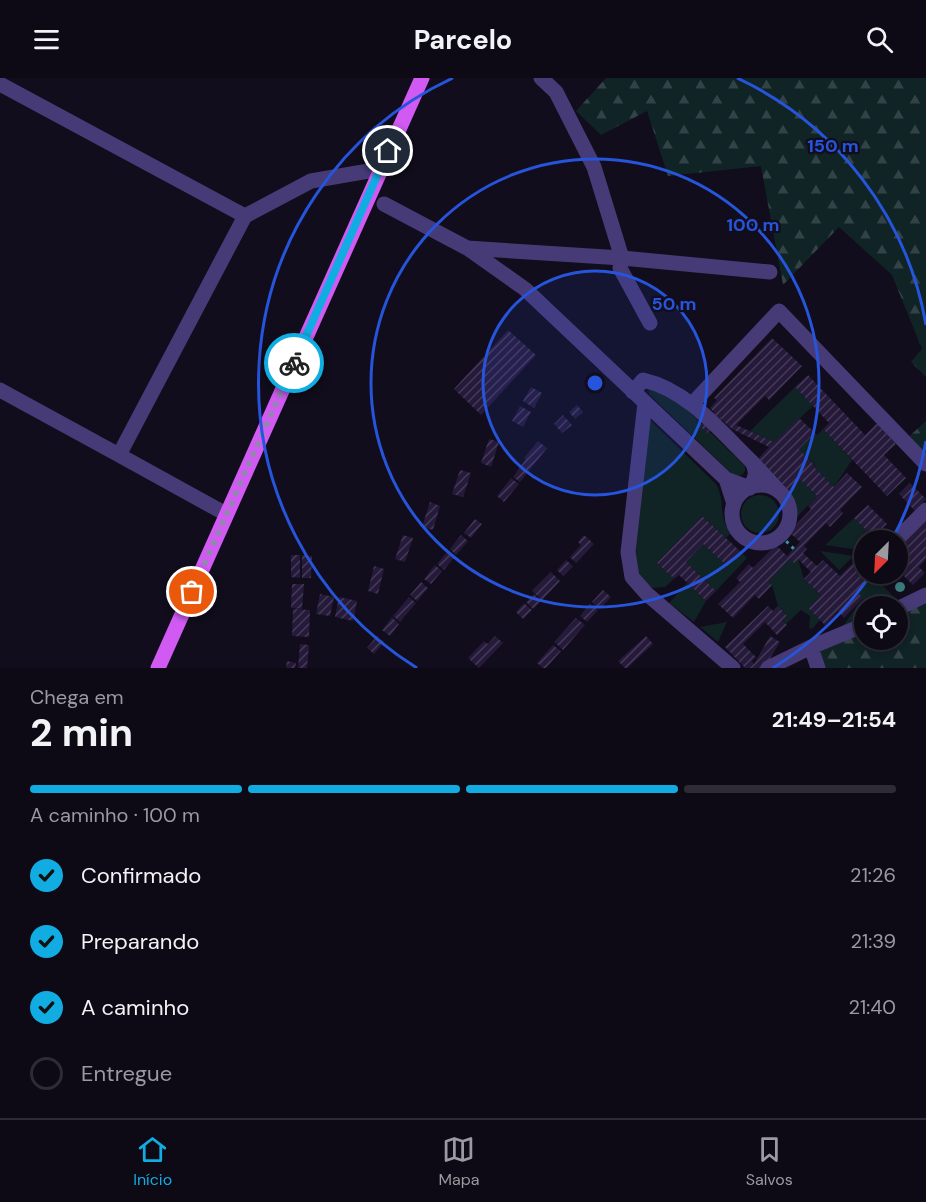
<!DOCTYPE html>
<html lang="pt">
<meta charset="utf-8">
<style>
:root{--surface:#0d0a15;--page:#1b1822;--text:#f1f3f6;--muted:#9a9aa0;--line:#2d2b34;--accent:#11ace2}
body{margin:0;font-family:"DM Sans",sans-serif;background:var(--page);color:var(--text);height:100vh;display:flex;flex-direction:column;font-size:22px;white-space:nowrap}
*{box-sizing:border-box;margin:0}
p{font-size:20px;color:var(--muted)}
.icon{flex:none;width:33px;height:33px;fill:none;stroke:currentColor;stroke-width:2;stroke-linecap:round;stroke-linejoin:round}
.map{position:relative;height:590px;overflow:hidden}
.drawer{display:flex;flex-direction:column;background:var(--surface);flex:1}
.drawer>*{flex:none}
.needle{width:39px;rotate:204deg}
.fabs{position:absolute;left:854px;top:452px;display:grid;gap:12px}
.fabs a{display:grid;place-items:center;width:54px;height:54px;border-radius:50%;background:var(--surface);box-shadow:0 3px 9px #0003,0 0 0 2px var(--line);font-size:30px}
.pin{position:absolute;display:grid;place-items:center;width:51px;height:51px;color:#fff;margin:-26px;border:3px solid #fff;border-radius:50%;box-shadow:0 2px 6px #0007}
.courier{position:absolute;display:grid;place-items:center;width:60px;height:60px;margin:-30px;border:4px solid #11ace2;border-radius:50%;background:#fff;color:#222;box-shadow:0 2px 8px #0007}
.overview em{font-style:normal;font-weight:700}
.overview div{display:flex;flex-direction:column-reverse}
.overview{display:flex;align-items:center;justify-content:space-between;height:102px;padding:0 30px}
h1{font-size:39px;font-weight:700;line-height:45px}
.bar{display:grid;grid-template-columns:repeat(4,1fr);gap:9px 6px;align-content:center;height:72px;padding:0 30px}
.bar i{height:8px;border-radius:4px;background:var(--line)}
.bar .current{background:var(--accent)}
.bar p{grid-column:span 4}
ol{padding:0 30px;list-style:none}
li{display:flex;align-items:center;gap:18px;height:66px}
li p{margin-inline-start:auto}
li .icon{padding:6px;border-radius:50%;background:var(--accent);color:#111;stroke-width:4}
li:last-child{color:var(--muted)}
li i{width:33px;height:33px;border:3px solid var(--line);border-radius:50%}
header{display:flex;justify-content:space-between;align-items:center;height:78px;padding:0 30px;background:var(--surface);font-size:27px;font-weight:700}
.menu{display:flex;justify-content:space-around;align-items:center;height:84px;border-top:2px solid var(--line);background:var(--surface);font-size:16px;color:var(--muted)}
.menu a{display:grid;justify-items:center;gap:3px}
.menu .current{color:var(--accent)}
.map>svg:first-child{display:block}
</style>
<header><svg class="icon" aria-label="menu" viewBox="0 0 24 24"><path d="M4 6h16M4 12h16M4 18h16"/></svg>Parcelo<svg class="icon" aria-label="search" viewBox="0 0 24 24"><circle cx="10" cy="10" r="6"/><path d="M15 15l6 6"/></svg></header>
<div class="map">
<svg width="926" height="590" viewBox="0 0 926 590">
<defs>
<pattern id="forest-firs" width="22" height="20" patternUnits="userSpaceOnUse" patternTransform="scale(1.5)"><rect width="22" height="20" fill="#102325"/><path d="M5 1l3.5 6h-7zM16 11l3.5 6h-7z" fill="#324246"/></pattern>
<pattern id="building-hatch" width="6" height="6" patternUnits="userSpaceOnUse" patternTransform="scale(1.5)"><rect width="6" height="6" fill="#261a3b"/><path d="M-1 1l2-2M0 6l6-6M5 7l2-2" fill="none" stroke="#453a58"/></pattern>
</defs>
<rect width="100%" height="100%" fill="#110d1c"/>
<path fill="url(#forest-firs)" d="M606 0H926V299L911 284 922 271 892 197 839 149 783 207 761 88 668 98 647 33 601 57 576 33Z
M926 343V386L904 363Z
M926 517V590H818L811 569 864 547V561H897V531Z"/>
<path fill="#102325" d="M795 309 813 328 774 364 750 353Z
M652 310 681 326 745 388V393L742 397 738 398 731 395 649 316V312Z
M650 342 716 406C726 424 717 437 731 455L726 460 702 438 657 485 674 501 665 509 652 510 639 498 634 475Z
M823 351 852 382 834 409 814 389 815 387 799 371 815 355 817 357Z
M801 402 817 418 797 439 796 429 787 415Z
M741 436a19 19 0 1 1 38 0a19 19 0 1 1-38 0Z
M854 440 873 459 870 462H864V468L859 472 825 467Z
M703 466 727 488 741 474 747 480 716 513 686 484Z
M820 473 854 478 839 492Z
M790 481H798L804 501 821 517 808 530 820 542 812 551 809 550 810 538 801 532 786 546 782 542 787 538 778 528 772 507 768 504Z
M873 498 897 522 886 528H864V540L843 548C850 539 855 529 863 521L857 514Z
M687 505 706 523 694 544 669 525Z
M727 544 718 564 700 549Z"/>
<path fill="url(#building-hatch)" d="M508 252 536 277 481 337 454 311Z
M772 260 802 288 769 322 765 318 736 347 774 364 799 340 815 355 799 371 815 388 814 389 834 409 847 395 862 409 840 432 843 435 830 449 826 445 804 468 807 471 803 475 817 488 823 482 840 498 857 481 864 489V495H870L873 498 857 514 863 520 844 540 838 533 825 547 808 530 821 517 804 501 811 494 798 481 794 485 790 481 768 504 772 507 759 521 755 517 733 540 718 526 740 504 736 500 749 486 753 490 776 467 787 478 800 464 789 454 811 431 808 428 817 418 801 402 787 415 756 383 769 369 732 351 721 341 707 355 700 348 714 334 710 330 717 322 714 320Z
M808 297 865 357 877 345 896 366 884 377 906 400 887 418 823 351 829 345 795 309Z
M531 309 542 315 534 330 523 323Z
M577 327 583 334 575 341 569 334Z
M520 328 531 334 523 349 512 343Z
M563 337 572 347 562 355 554 346Z
M489 361 499 364 491 389 481 385Z
M538 363 547 370 520 404 513 399 526 381 524 380Z
M460 392 471 395 463 419 452 416Z
M511 400 519 406 504 424 497 418Z
M910 405 926 421 915 433 899 416Z
M430 424 440 428 433 452 422 449Z
M868 427 887 446 873 459 854 440Z
M702 438 741 474 727 488 703 466 686 484 716 513 706 523 679 497 674 501 657 485Z
M926 438V481L919 489 925 495 913 507 897 491V467Z
M475 441 482 446 471 460 464 455Z
M403 457 413 460 405 484 395 481Z
M461 457 468 463 456 477 450 471Z
M584 457 594 466 576 485 570 479 581 467 578 464Z
M448 473 455 478 444 492 437 486Z
M291 477H300V500L291 499Z
M302 477 312 478 311 500H302Z
M566 482 573 488 563 498 557 492Z
M435 487 442 493 431 506 424 501Z
M374 488 384 491 378 516 368 513Z
M551 494 560 503 542 522 532 513Z
M421 504 428 510 417 523 410 517Z
M292 506H304L302 531 291 530Z
M603 512 611 519 600 531 592 524Z
M320 516 334 519 330 538 316 536Z
M534 516 541 523 533 531 526 524Z
M339 519 357 523 353 543 335 539Z
M409 519 416 525 400 544 393 538Z
M524 525 532 532 523 541 516 534Z
M590 526 598 532 587 544 580 538Z
M768 528 773 533 778 528 787 538 782 542 787 547 777 557 765 544 743 566 756 579 752 583 754 586 770 558 780 564 764 590H745L725 569Z
M293 531 310 532 309 559 292 558Z
M392 539 399 546 390 558 382 552Z
M576 540 585 547 563 572 554 564Z
M377 558 384 564 374 576 367 570Z
M495 558 503 565 479 590 468 580 484 563 488 566Z
M646 558 653 566 627 590H625L618 583Z
M300 566 309 567 307 590H298Z
M553 567 561 573 546 590H543L537 585Z
M287 583 296 585 295 590H286Z"/>
<g fill="none" stroke-linecap="round" stroke-linejoin="round">
<path stroke="#359aa5" stroke-width="3" stroke-dasharray="3 4.5" stroke-linecap="butt" d="M781 458 794 471"/>
<path stroke="#463b77" stroke-width="15" d="M541 0 556 14 594 89 622 180 770 194
M0 6 245 138
M384 126 467 170 525 211 726 401
M467 170 622 180 620 190 650 245
M0 312 119 377
M633 314 643 302C688 312 720 353 752 384
M645 325 628 474 632 499 647 516 733 590
M692 326 779 233 926 386
M732 436a29 29 0 1 1 58 0a29 29 0 1 1-58 0Z
M734 426 726 401 750 410C755 399 758 395 752 384L777 411
M226 436 119 377 245 138 311 103 380 91
M896 462 926 432
M897 531 926 517
M811 569 818 590
M768 590 811 569 864 547"/>
<path stroke="#d15af3" stroke-width="15" d="M158 590 422 0"/>
</g>
<circle fill="#3b7a7b" cx="900" cy="509" r="5"/>
<g fill="none" stroke-linecap="round" stroke-linejoin="round">
<path stroke="#9288ad" stroke-width="6" stroke-dasharray="0 10.8" d="M192 514 294 285"/>
<path stroke="#11ace2" stroke-width="8" d="M294 285 388 73"/>
</g>
<circle cx="595" cy="305" r="112" fill="#2654da" fill-opacity=".12"/>
<g fill="none" stroke="#2654da" stroke-width="3">
<circle cx="595" cy="305" r="112"/>
<circle cx="595" cy="305" r="224"/>
<path d="M926 363A336 336 0 0 1 893 460M872 495A336 336 0 0 1 773 590M417 590A336 336 0 0 1 453 0M737 0A336 336 0 0 1 926 247"/>
</g>
<circle cx="595" cy="305" r="9" fill="#2654da" stroke="#110d1c" stroke-width="3"/>
<g font-size="18" text-anchor="middle" font-weight="bold" fill="#2654da" stroke="#110d1c" stroke-width="4.5" stroke-linejoin="round" paint-order="stroke">
<text x="833" y="74">150 m</text>
<text x="753" y="153">100 m</text>
<text x="674" y="232">50 m</text>
</g>
</svg>
<div class="fabs">
<a><svg class="needle" viewBox="-14 -14 28 28"><path d="M0-13l5 13h-10z" fill="#e53935"/><path d="M0 13l5-13h-10z" fill="#9a9aa0"/></svg></a>
<a><svg class="icon" aria-label="locate" viewBox="0 0 24 24"><circle cx="12" cy="12" r="6"/><path d="M12 2v4M12 18v4M2 12h4M18 12h4"/></svg></a>
</div>
<div class="pin" style="left:192px;top:514px;background:#ea580c"><svg class="icon" aria-label="bag" viewBox="0 0 24 24"><path d="M5 8h14l-1 12H6zM9 8a3 3 0 0 1 6 0"/></svg></div>
<div class="pin" style="left:388px;top:73px;background:#1f2937"><svg class="icon" aria-label="home" viewBox="0 0 24 24"><path d="M3 11l9-7 9 7M6 9v11h12V9"/></svg></div>
<div class="courier" style="left:294px;top:285px"><svg class="icon" aria-label="bike" viewBox="0 0 24 24"><circle cx="6" cy="16" r="4"/><circle cx="18" cy="16" r="4"/><path d="M6 16l4-8h5l3 8M10 8l3 8H6M13 5h3"/></svg></div>
</div>
<section class="drawer">
<div class="overview"><div><h1>2 min</h1><p>Chega em</p></div><em>21:49–21:54</em></div>
<div class="bar"><i class="current"></i><i class="current"></i><i class="current"></i><i></i><p>A caminho · 100 m</p></div>
<ol>
<li><svg class="icon" aria-label="check" viewBox="0 0 24 24"><path d="M5 12l5 5 9-10"/></svg>Confirmado<p>21:26</p></li>
<li><svg class="icon" aria-label="check" viewBox="0 0 24 24"><path d="M5 12l5 5 9-10"/></svg>Preparando<p>21:39</p></li>
<li><svg class="icon" aria-label="check" viewBox="0 0 24 24"><path d="M5 12l5 5 9-10"/></svg>A caminho<p>21:40</p></li>
<li><i></i>Entregue</li>
</ol>
</section>
<nav class="menu">
<a class="current"><svg class="icon" aria-label="home" viewBox="0 0 24 24"><path d="M3 11l9-7 9 7M6 9v11h12V9"/></svg>Início</a>
<a><svg class="icon" aria-label="map" viewBox="0 0 24 24"><path d="M3 6l6-2 6 2 6-2v14l-6 2-6-2-6 2zM9 4v14M15 6v14"/></svg>Mapa</a>
<a><svg class="icon" aria-label="saved" viewBox="0 0 24 24"><path d="M7 4h10v16l-5-4-5 4z"/></svg>Salvos</a>
</nav>
